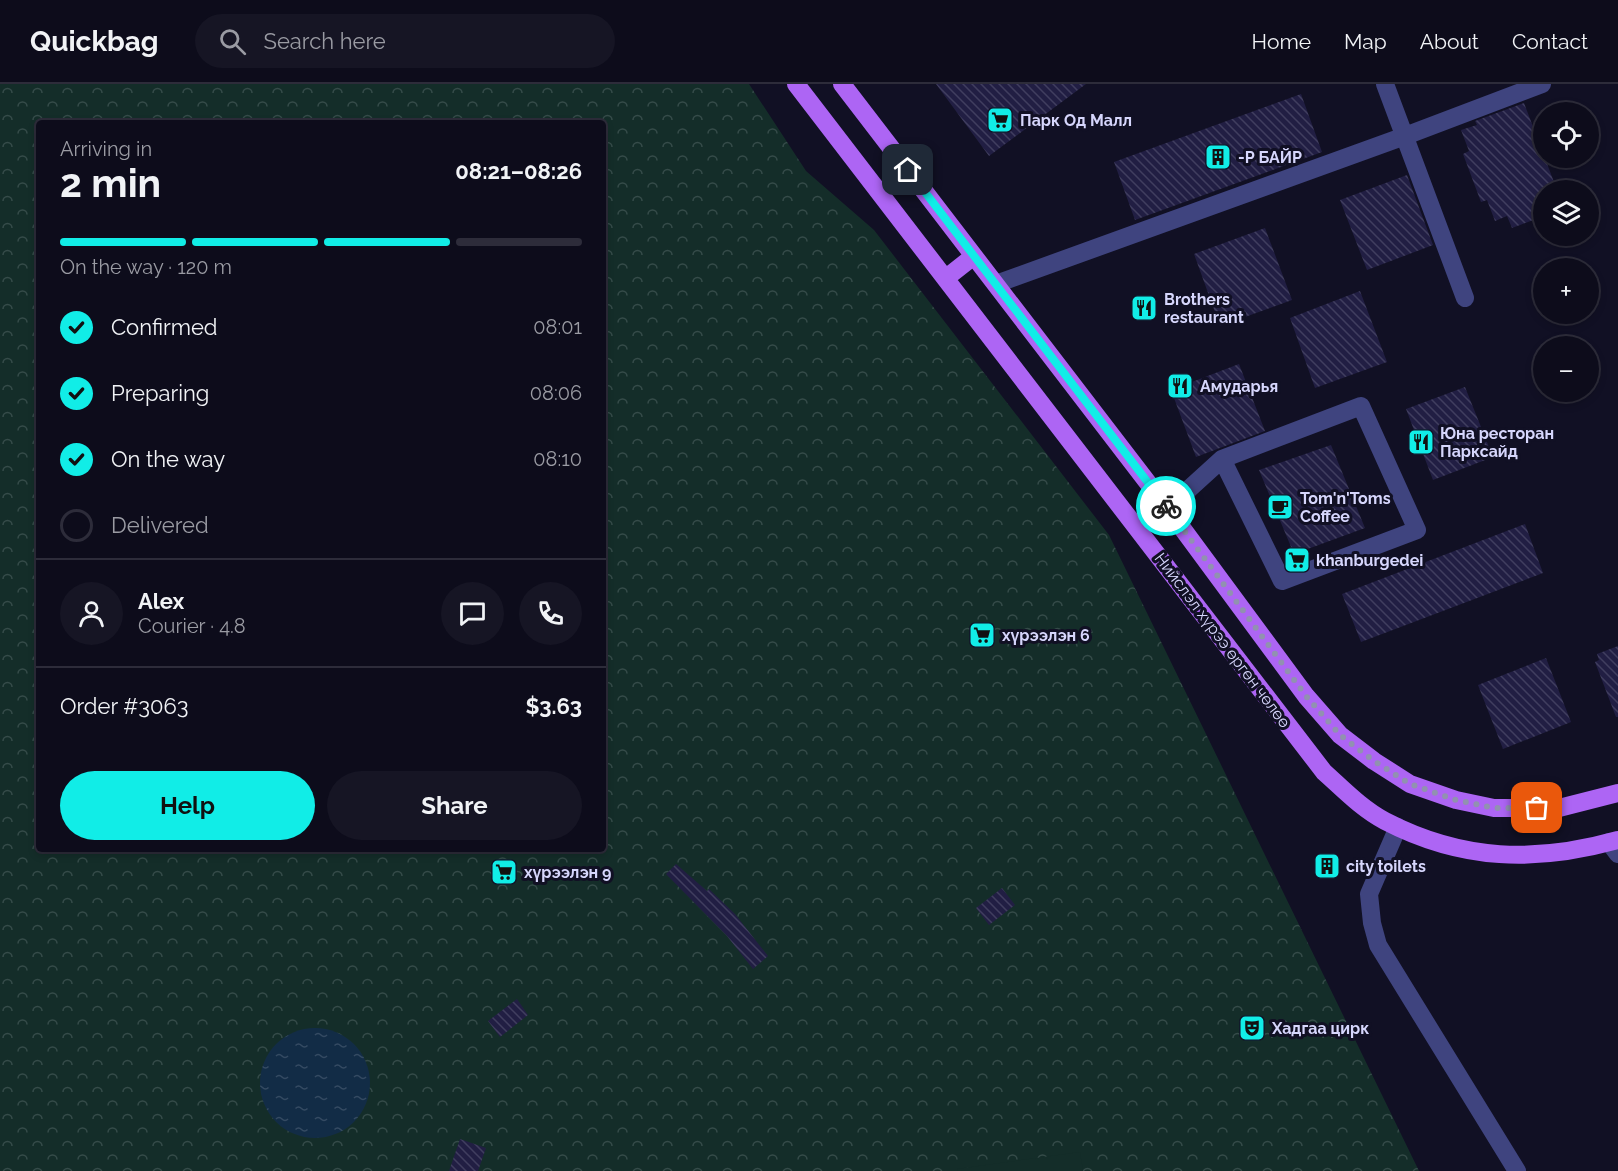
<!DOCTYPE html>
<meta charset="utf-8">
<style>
:root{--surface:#0d0c1b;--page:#161524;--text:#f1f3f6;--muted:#9a9ba3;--line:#2d2c3a;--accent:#11ede7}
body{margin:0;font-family:Raleway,sans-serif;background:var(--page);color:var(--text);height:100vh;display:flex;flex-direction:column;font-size:22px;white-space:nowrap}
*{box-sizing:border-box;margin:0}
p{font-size:20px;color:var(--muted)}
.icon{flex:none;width:33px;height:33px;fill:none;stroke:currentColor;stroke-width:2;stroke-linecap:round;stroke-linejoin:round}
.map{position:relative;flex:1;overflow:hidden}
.side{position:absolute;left:36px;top:36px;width:570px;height:732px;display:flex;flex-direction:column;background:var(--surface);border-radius:6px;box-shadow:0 3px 9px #0003,0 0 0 2px var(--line)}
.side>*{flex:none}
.fabs{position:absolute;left:1533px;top:18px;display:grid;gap:12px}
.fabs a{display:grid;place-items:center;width:66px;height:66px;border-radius:50%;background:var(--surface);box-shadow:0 3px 9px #0003,0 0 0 2px var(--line);font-size:30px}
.pin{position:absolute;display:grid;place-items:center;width:51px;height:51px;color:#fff;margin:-26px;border-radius:12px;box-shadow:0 3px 9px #0006}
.courier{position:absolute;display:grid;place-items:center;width:60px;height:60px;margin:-30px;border:4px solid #11ede7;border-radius:50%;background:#fff;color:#222;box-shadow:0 2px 8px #0007}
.summary em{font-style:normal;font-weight:700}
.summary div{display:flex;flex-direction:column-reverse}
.summary{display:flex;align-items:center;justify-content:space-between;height:102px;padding:0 24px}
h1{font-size:39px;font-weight:700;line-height:45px}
.bar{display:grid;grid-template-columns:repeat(4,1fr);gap:9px 6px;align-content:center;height:72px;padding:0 24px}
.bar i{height:8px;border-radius:4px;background:var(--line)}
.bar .on{background:var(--accent)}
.bar p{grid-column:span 4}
.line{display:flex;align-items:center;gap:15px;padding:0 24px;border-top:2px solid var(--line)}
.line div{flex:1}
.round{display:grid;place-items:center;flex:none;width:63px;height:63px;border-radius:32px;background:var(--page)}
ol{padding:0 24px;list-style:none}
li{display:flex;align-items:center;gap:18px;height:66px}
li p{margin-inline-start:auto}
li .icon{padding:6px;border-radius:50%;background:var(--accent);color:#111;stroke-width:4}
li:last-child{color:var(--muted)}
li i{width:33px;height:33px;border:3px solid var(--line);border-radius:50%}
.button{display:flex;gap:12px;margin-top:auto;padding:12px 24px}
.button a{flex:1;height:69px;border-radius:36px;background:var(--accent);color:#111;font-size:24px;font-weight:700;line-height:69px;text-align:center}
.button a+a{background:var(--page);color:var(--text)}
header{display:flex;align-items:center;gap:36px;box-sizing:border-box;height:84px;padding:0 30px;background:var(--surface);border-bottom:2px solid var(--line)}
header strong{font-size:28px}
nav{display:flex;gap:33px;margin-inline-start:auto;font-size:21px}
.search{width:420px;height:54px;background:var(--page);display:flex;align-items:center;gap:15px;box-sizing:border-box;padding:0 21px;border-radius:33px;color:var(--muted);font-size:22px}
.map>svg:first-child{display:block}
</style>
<header>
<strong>Quickbag</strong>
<div class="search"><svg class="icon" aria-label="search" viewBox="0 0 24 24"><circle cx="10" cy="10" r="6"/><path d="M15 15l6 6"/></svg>Search here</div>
<nav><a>Home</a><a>Map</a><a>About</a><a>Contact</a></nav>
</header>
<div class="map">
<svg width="1618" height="1087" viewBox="0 0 1618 1087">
<defs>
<pattern id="forest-crowns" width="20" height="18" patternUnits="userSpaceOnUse" patternTransform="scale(1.5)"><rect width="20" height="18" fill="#142d29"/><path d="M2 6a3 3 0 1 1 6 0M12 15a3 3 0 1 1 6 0" fill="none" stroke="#354b49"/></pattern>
<pattern id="water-ripples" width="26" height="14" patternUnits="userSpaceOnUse" patternTransform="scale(1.5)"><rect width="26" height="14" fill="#122c46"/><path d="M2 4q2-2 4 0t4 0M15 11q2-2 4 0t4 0" fill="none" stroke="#344a62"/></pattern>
<pattern id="building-back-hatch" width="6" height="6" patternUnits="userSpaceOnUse" patternTransform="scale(1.5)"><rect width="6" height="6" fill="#211e43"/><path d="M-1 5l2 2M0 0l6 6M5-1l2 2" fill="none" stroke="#403e5f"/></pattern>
</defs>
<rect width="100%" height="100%" fill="#111024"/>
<path fill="url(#forest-crowns)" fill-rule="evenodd" d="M0 0H749L806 87 874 146 1109 451 1419 1087H0ZM39 39H603V765H39Z"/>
<path fill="#142d29" d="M1080 1068 1083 1087H958L957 1085Z"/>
<path fill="url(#water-ripples)" d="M260 999a55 55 0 1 1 110 0a55 55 0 1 1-110 0Z"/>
<path fill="url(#building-back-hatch)" d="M936 0H1086L989 72Z
M1301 10 1322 68 1135 136 1114 78Z
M1524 19 1557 106H1544V132L1512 144 1507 132 1495 137 1487 116 1481 118 1463 70 1469 67 1461 46 1477 41 1475 37Z
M1407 91 1433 161 1367 186 1340 116Z
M1265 144 1292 216 1220 242 1194 170Z
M1360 207 1387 278 1315 304 1290 234Z
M1239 280 1265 347 1196 373 1171 306Z
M1465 303 1493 373 1433 396 1406 325Z
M1331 361 1365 444 1294 470 1259 386Z
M1525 440 1543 489 1361 558 1342 510Z
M1618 562V633H1616L1595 578 1599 576 1597 570Z
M1546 574 1571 638 1503 665 1478 601Z
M676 780 707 807 709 805 735 830 768 872 753 885 727 852 666 790Z
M1002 804 1015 821 989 841 976 824Z
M517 915 528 931 500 953 488 937Z
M460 1055 486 1064 478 1087H449Z"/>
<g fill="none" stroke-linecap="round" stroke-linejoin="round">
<path stroke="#3f447f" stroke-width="18" d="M1385 0 1465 214
M996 200 1405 52 1542 0
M1171 429 1189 405 1222 375 1361 322 1417 446 1282 497 1222 375
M1398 743 1369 810 1372 839 1378 861 1517 1087
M1609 758 1618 770"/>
<path stroke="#ad65f4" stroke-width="18" d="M796 0 1324 688C1343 705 1362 725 1385 737 1462 777 1536 779 1618 756
M842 0 1171 429 1306 612 1340 651 1374 677 1410 700 1456 716 1494 724H1559L1618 709
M946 194 974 172"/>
</g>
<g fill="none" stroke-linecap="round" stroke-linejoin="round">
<path stroke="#9191b0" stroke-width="6" stroke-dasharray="0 10.8" d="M1166 422 1306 612 1340 651 1374 677 1410 700 1456 716 1494 724H1537"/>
<path stroke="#11ede7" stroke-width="8" d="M908 86 1166 422"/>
</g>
<defs>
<g id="supermarket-square" transform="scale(1.35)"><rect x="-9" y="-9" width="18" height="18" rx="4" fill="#11ede7" stroke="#111024"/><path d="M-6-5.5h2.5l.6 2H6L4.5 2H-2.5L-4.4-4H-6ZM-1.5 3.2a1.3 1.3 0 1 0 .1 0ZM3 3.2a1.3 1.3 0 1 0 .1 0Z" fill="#111"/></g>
<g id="building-square" transform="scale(1.35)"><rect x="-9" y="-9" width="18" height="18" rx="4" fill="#11ede7" stroke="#111024"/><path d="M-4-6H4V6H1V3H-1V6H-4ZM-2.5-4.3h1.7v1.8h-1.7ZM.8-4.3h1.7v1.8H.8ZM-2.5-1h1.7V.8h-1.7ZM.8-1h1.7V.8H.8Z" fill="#111"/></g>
<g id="restaurant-square" transform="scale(1.35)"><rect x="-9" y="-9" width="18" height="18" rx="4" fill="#11ede7" stroke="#111024"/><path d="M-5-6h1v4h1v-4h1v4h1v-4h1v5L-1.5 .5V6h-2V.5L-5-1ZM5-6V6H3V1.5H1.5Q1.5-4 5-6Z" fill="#111"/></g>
<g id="cafe-square" transform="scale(1.35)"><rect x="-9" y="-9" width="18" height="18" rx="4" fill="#11ede7" stroke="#111024"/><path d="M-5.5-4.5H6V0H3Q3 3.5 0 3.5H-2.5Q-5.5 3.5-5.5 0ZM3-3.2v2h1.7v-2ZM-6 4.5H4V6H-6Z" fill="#111"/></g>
<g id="theatre-square" transform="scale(1.35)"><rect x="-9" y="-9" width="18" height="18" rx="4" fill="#11ede7" stroke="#111024"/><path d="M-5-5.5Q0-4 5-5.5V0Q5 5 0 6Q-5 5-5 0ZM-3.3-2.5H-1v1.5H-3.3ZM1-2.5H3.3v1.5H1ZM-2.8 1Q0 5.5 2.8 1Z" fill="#111"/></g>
</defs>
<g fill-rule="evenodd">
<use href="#supermarket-square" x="1000" y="36"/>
<use href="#building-square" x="1218" y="73"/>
<use href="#restaurant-square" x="1144" y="224"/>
<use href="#restaurant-square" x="1180" y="302"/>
<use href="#restaurant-square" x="1421" y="358"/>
<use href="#cafe-square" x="1280" y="423"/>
<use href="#supermarket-square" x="1297" y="476"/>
<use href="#supermarket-square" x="982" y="551"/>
<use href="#building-square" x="1327" y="782"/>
<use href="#supermarket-square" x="504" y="788"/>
<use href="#theatre-square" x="1252" y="944"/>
</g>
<g text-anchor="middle" stroke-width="6" stroke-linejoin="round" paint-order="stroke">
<g font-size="16" font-weight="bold" fill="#d6d6fc" stroke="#111024" text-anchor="start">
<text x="1020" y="42">Парк Од Малл</text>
<text x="1238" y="79">-Р БАЙР</text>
<text x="1164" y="221">Brothers<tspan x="1164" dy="18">restaurant</tspan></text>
<text x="1200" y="308">Амударья</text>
<text x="1440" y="355">Юна ресторан<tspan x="1440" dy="18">Парксайд</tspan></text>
<text x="1300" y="420">Tom'n'Toms<tspan x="1300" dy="18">Coffee</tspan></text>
<text x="1316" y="482">khanburgedei</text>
<text x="1002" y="557">хүрээлэн 6</text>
<text x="1346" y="788">city toilets</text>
<text x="524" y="794">хүрээлэн 9</text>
<text x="1272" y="950">Хадгаа цирк</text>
</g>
<g font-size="16" fill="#d6d6fc" stroke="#111024">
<text transform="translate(1223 556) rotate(53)" y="6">Нийслэл хүрээ өргөн чөлөө</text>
</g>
</g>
</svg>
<div class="fabs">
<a><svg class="icon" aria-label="locate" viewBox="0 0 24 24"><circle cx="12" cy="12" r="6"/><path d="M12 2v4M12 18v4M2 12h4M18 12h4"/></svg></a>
<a><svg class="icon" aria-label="layers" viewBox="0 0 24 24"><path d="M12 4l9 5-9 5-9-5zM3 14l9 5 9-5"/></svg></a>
<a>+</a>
<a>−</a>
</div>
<div class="pin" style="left:1537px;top:724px;background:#ea580c"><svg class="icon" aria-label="bag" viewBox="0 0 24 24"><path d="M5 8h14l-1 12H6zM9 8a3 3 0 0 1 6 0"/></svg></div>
<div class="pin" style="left:908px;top:86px;background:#1f2937"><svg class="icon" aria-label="home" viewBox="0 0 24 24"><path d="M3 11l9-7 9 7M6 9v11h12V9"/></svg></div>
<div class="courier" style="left:1166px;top:422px"><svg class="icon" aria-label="bike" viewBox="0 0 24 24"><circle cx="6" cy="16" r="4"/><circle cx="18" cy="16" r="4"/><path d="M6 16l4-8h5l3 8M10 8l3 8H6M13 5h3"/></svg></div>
<section class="side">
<div class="summary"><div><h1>2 min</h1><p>Arriving in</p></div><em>08:21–08:26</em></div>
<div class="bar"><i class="on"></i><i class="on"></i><i class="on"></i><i></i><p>On the way · 120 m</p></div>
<ol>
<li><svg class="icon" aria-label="check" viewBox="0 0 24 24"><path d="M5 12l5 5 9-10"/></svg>Confirmed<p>08:01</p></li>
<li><svg class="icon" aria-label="check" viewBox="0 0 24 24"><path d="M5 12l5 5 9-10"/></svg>Preparing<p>08:06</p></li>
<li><svg class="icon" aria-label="check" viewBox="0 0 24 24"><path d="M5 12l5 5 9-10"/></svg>On the way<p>08:10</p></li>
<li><i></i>Delivered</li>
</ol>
<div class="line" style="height:108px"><a class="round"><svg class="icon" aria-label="person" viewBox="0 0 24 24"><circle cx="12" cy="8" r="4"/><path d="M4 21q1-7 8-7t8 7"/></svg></a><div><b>Alex</b><p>Courier · 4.8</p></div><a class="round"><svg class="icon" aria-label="chat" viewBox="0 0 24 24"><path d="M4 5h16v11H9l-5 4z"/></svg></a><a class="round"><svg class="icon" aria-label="phone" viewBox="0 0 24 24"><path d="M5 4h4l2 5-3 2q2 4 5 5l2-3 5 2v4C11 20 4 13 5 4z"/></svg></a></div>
<div class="line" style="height:78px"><div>Order #3063</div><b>$3.63</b></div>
<div class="button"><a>Help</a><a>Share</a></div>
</section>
</div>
